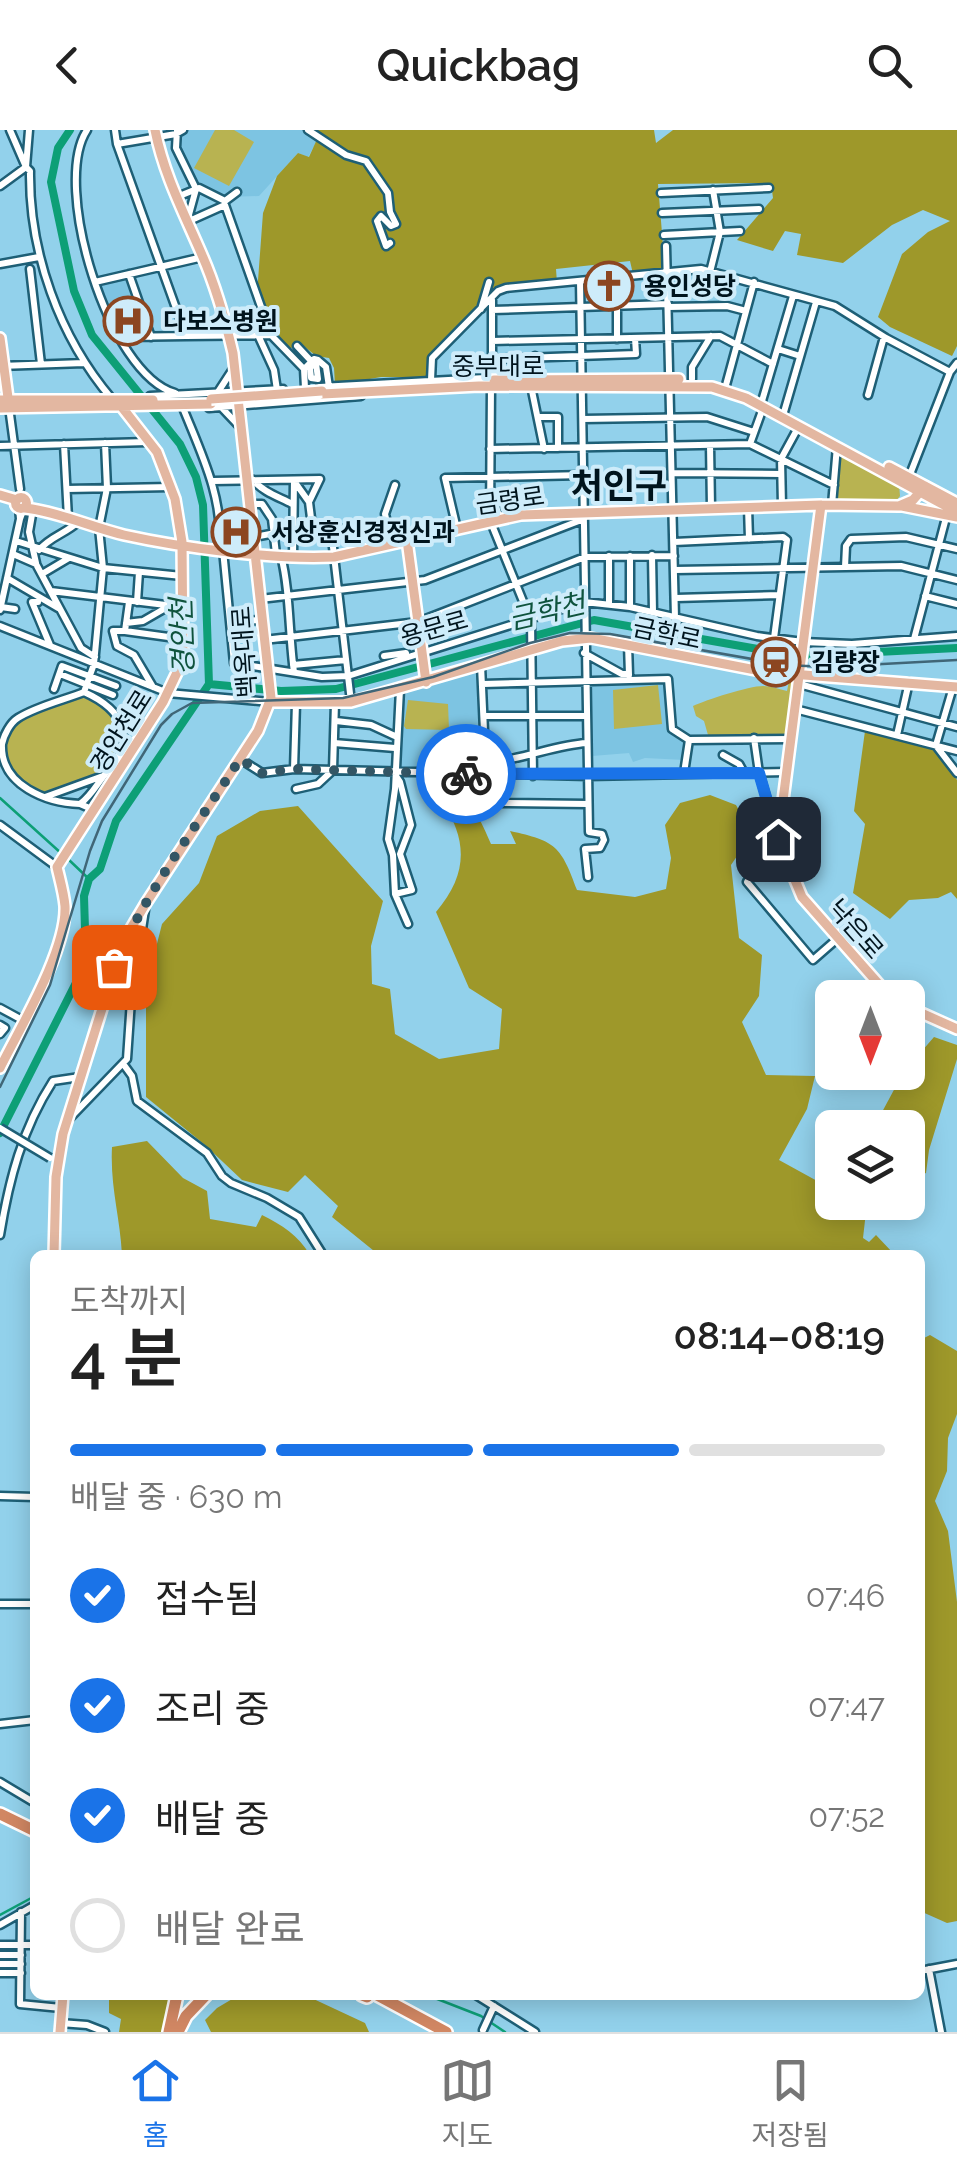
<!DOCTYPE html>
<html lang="ko">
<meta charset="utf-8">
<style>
:root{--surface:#fff;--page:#f2f2f2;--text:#222;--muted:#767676;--line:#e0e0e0;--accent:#1a73e8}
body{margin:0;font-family:Raleway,"Noto Sans KR",sans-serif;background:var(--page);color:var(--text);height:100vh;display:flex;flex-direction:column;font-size:38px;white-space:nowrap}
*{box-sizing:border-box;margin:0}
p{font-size:32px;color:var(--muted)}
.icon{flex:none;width:55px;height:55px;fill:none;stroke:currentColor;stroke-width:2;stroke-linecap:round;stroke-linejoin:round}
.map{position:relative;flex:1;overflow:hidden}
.panel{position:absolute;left:30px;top:1120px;width:895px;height:750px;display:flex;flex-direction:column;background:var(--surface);border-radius:15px;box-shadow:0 5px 25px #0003}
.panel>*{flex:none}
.needle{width:65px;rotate:180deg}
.fabs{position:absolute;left:815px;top:850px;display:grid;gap:20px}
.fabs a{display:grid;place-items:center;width:110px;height:110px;border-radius:15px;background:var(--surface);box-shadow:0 5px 25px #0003;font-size:50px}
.pin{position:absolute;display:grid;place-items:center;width:85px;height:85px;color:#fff;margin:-42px;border-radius:20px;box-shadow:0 5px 15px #0006}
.courier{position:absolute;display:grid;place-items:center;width:100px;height:100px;margin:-50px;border:8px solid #1a73e8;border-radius:50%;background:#fff;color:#222;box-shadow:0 2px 12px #0007}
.head em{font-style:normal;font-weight:600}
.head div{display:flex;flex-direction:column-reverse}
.head{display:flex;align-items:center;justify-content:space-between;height:170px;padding:0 40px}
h1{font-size:65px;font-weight:600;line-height:75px}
.bar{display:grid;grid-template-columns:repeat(4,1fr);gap:15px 10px;align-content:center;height:120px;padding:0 40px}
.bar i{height:12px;border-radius:8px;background:var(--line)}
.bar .on{background:var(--accent)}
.bar p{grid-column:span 4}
ol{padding:0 40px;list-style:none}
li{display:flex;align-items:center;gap:30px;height:110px}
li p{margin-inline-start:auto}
li .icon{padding:10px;border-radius:50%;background:var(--accent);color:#fff;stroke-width:4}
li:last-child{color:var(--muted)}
li i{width:55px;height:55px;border:5px solid var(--line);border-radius:50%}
header{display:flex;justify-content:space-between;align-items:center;height:130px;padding:0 40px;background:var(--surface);font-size:45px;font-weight:600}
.tab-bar{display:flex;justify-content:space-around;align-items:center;height:140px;border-top:2px solid var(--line);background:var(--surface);font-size:28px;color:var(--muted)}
.tab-bar a{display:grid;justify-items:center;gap:5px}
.tab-bar .on{color:var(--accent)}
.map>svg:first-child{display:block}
</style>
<header><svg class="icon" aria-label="back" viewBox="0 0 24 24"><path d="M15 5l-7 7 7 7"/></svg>Quickbag<svg class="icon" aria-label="search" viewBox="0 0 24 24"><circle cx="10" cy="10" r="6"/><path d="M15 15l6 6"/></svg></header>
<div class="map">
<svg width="957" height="1902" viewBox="0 0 957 1902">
<rect width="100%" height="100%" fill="#92d1eb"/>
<path fill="#7dc4e2" d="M183 0H308L319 7 308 27 298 23 259 66 226 67 195 52 176 4Z
M129 144 151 207H117L95 152Z
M481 540 486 645 396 641 402 564Z
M666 551 671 599 687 611 685 630 645 628 633 632 629 623 592 626 590 555Z"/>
<path fill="#b8b351" d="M215 0H234L254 12 229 56 194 38Z
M846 324 899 354 900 366 897 370 832 369 836 330Z
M789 551 795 552 786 605H708L704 591 696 586 693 576C706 570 749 556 763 556 771 556 779 559 787 561Z
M658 555 662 594 614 599 613 560Z
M79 568C118 567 117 597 119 624 100 645 58 672 28 659L29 655C17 648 8 639 6 625 0 588 50 576 79 568Z
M408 570 448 574 449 600 406 599 404 596Z"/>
<path fill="#9e982a" d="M308 0H654L656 13 673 0H957V216L952 226 890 197 878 187 902 124 928 102 950 91 923 80 892 95 843 133 797 125 801 104 785 101 773 121 737 110 773 68 771 53 658 54 665 140 633 144 630 131 556 139 557 153 498 161 432 228 429 247H381L335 255 334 238 329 228 316 226 300 213 288 220 272 204 257 164 263 83 277 46 298 23 309 27 318 7Z
M865 601 935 618 957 650V769L951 762 938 768 909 770 890 789 853 763 865 694 854 681Z
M710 665 736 675 752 704 731 735 739 808 762 825 759 866 742 892 766 945 815 946 807 979 779 1030 819 1052 832 1047V1072L867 1073 863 1108 869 1112 876 1105 893 1123 906 1121 905 1125H379L332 1087 338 1076 305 1045 288 1062 242 1050 205 1015 146 967V857L162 794 199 753 217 706 260 681 298 676 383 771 371 816 372 854 390 859 395 904 439 929 499 919 502 879 469 858 436 782C468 744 468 711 442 671 473 665 480 690 491 714H516L510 701C556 711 561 716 577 760L635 767 666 759 671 728 665 695 680 673Z
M934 907 957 915V929L929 1020 926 1043 908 1050V998L874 997 903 943 908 942V937Z
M147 1011 183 1048 207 1061 210 1089 256 1097 262 1085C282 1095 298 1105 310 1125H122C120 1086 110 1057 112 1017Z
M930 1205 957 1221V1284L948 1308 947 1341 935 1371 948 1401 957 1472V1791L947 1793 920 1781V1210Z
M109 1865H169L165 1902H119L121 1889 109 1883Z
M239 1865H305L365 1893 369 1902H211L205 1890 217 1878Z"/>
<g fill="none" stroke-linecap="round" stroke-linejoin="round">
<path stroke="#0d9f76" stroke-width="2.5" d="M0 668 62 724
M68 729 89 749
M0 1785 35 1766
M427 1865 481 1886 505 1902"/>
<path stroke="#0d9f76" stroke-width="8" d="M209 554 281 561 336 559 594 490 797 526 957 518
M0 1003 86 833 84 766 89 749 100 739 116 691 209 554 203 375 196 347 180 314 92 205 74 161 51 52 58 18 70 0"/>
<g stroke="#1e5f76" stroke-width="11">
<path id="minor" d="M29 0 26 37 30 41C29 122 59 207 112 269
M87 0C51 55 108 244 175 263
M115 0 117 14 186 206 271 205
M177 0 176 18 196 59 187 92
M308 0 346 25 366 31 388 63 390 82 396 94 391 96 381 86 377 91 386 116 390 113
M117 14 176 4 183 0
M0 56 26 37 10 0
M661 63 769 58
M177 67 199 58 225 71 237 62
M662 83 759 79
M187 92 225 75 271 205 304 239 305 258
M664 105 740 101
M666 116 675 488
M0 134 39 127
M30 139 41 234
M710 142 720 102 713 60
M129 144 151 207
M580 151 589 702 602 704 604 710 600 718 585 719 588 747
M95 152 203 127
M617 176V209
M668 177 727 176 746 181
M481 179 489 152
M492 180 668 174
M258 205 274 240 277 260
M117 207 186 206
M492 211 720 206 773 234
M297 216 312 232
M778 219 800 226
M492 229 636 224 635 208
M319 231 326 237 329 257
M0 236 84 233
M304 239 314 229 318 230 310 238 311 248 318 249 316 233
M535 248V226
M692 249V237L711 206
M431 250 432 228 498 161 506 158 701 139 835 176 886 208 950 242
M726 255 754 152
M488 256H491L490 390 531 491 533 646
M531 256 544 319
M320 257 485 248 492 250V170
M218 262 233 239
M868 265 884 207
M150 266 283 259
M762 271 793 166
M9 277 20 359
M183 278C202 325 223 367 220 419
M209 278 361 266
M222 278 240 297
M784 282 816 172
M538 287H558V318
M583 289 707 287 754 302
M64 314 68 388
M750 314 763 278
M710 315 711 378
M0 316 148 312
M490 319 750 314 834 355
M673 343 781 344
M909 347 950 242 957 233
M253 350C263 362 279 367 292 374
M213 351 320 349 309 372 312 396
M294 351 309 372
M67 359 171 357
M491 364 500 388
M251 374H262L272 389 276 424
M832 375 837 316
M782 376 781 329 799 296
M748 377 749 409
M19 378 20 389 24 378
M33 379 29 402 36 433
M457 399 445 348 584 345
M331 400 351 572
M254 407 312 396 357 400 387 395
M16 411 103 438 182 446
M674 412 783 407 787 410 774 508
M392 414 385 384 395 355
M39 420C51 406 65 404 78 392
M223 420 234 533 322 547 348 546 584 472 630 477 757 506 803 512 852 514 957 506
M13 424 36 434 81 518 95 527
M652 425 653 482
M281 426C290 459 289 507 294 542
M293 426 294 350
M609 426V474
M845 437 846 416 851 409 906 407 957 419
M675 440 901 436 957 450
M42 444 69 428
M7 448 58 478
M51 461 182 477
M925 466 957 474
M676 468 779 465
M260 469 425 450 584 389
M38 472H32L50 515
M129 472 125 501H113L117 516 134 525 153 557
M137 472 139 442
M1 477 15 479
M630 477V426
M0 480 20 389
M126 493 143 491 169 476
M0 496 168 563 270 572
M232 500 240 491 262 490
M125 501 183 509
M914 509 947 384
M264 510 418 492 585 427 674 426
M628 514 629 545
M584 523 622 544H629
M384 526 406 523
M293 535 346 530
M481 535 486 645
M60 544 113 565
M483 554 668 549 672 599 689 610 684 643
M799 554 957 597
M54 559 62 536 116 556
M400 559 395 659 388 709 393 725 395 764 408 794
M84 562 94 534 103 438 99 398 107 358 105 313
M795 579 957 621
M485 586H587
M336 591 371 595 397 607
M897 605 909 552
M754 608 759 643 778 707
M689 610 791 609
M334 613 395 618
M936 615 953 557
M937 617 957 643
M723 625 739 634 744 643
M240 629 262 643 294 639 588 646 787 642
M486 631C519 632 552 615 587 613
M294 639 296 573
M502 645 503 673 588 674
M296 659 318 654 333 640 335 573
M45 667 103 646
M80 674C48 673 0 656 2 614 4 605 10 593 18 588 37 576 64 570 84 562 124 580 137 608 106 643 97 654 91 666 80 674L94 680
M0 695 57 737
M786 731 749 748 747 752 813 830 837 809
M395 764 412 760 400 724 411 695 400 652 396 646
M0 878 24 891
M0 895 5 898 0 904
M124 935 132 946 137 971 207 1023 222 1046 231 1053 267 1068 299 1087 323 1125
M70 988 127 929 131 870 145 780
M0 1105C9 1050 22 999 53 951L80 947
M0 1366 35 1367
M0 1474H35
M0 1594 35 1590
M0 1652 35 1673
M21 1782 20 1874 61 1878
M0 1795 35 1775
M0 1815H35
M0 1825H21
M0 1834H21
M929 1839 941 1902
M920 1841 957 1834
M0 1843H21
M476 1865 535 1902
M60 1893 87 1895 105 1902
M483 1900 494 1876"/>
</g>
<g stroke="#fff" stroke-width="14">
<path id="major" d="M0 208 9 275
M494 250 679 249
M322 264 479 256 712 257 746 268 957 382
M0 270H153
M0 278 211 274
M889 337 957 373
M0 365 17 370
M15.5 373a5.5 5.5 0 1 1 11 0a5.5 5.5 0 1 1-11 0Z
M821 375 778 709 802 767 891 868
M902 376 957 387
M25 378C59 382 91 397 124 405 183 418 274 430 334 427L521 385 821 375 899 376 913 370 925 356
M407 410 426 552
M270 572H351L562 511 591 508 766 542 957 557
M908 877 957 899
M0 938C20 898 67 820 65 776 64 764 60 750 57 737L163 572 183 530 182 412 175 369 157 322 121 276
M54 1125 56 1047 63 1004 115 837 127 805 146 773 258 601 271 568 233 223C225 189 216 157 202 125 184 83 164 45 155 0
M60 1902 63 1865"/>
</g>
<g stroke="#fff" stroke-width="16">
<path id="highway" d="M0 1684 35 1701
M362 1865 367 1867
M377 1865 446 1902
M169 1902 177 1865
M178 1902 186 1886 206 1865"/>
</g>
<use href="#minor" stroke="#fff" stroke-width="6"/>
<use href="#major" stroke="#e3b7a1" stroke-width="9"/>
<use href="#highway" stroke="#d18763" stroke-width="11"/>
<path stroke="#406677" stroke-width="2.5" d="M0 957 50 855 90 721 102 691 161 595 172 584 192 573 343 568 433 547 530 513 570 503 610 504 786 535 827 537 957 530"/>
<g stroke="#1e5f76" stroke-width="11" stroke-linecap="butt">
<path id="minor-bridge" d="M0 998 50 1028"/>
</g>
<g stroke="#fff" stroke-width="14" stroke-linecap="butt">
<path id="major-bridge" d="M211 269 322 261"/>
</g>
<use href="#minor-bridge" stroke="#fff" stroke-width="6"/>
<use href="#major-bridge" stroke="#e3b7a1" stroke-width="9"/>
</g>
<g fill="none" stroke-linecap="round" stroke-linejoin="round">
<path stroke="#335665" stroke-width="10" stroke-dasharray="0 18" d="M114 837C145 762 197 696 240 629L262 643 294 639 466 644"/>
<path stroke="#1a73e8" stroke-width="12" d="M466 644 759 643 778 709"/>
</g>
<defs>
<g id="church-ring" transform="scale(2.5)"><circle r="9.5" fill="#ceecfa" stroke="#8c4621" stroke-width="1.5"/><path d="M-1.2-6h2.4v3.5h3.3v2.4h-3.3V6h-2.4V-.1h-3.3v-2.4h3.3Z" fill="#8c4621"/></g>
<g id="hospital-ring" transform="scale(2.5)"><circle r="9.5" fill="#ceecfa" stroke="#8c4621" stroke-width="1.5"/><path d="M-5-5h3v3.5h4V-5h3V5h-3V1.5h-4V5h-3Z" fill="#8c4621"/></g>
<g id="station-ring" transform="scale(2.5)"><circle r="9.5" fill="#ceecfa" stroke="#8c4621" stroke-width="1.5"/><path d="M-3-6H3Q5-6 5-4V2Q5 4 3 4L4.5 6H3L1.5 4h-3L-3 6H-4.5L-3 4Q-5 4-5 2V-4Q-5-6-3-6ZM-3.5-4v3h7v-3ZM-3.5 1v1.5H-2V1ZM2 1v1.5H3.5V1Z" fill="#8c4621"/></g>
</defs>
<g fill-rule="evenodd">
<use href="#church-ring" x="609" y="156"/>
<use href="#hospital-ring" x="128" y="191"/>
<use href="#hospital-ring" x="236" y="402"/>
<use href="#station-ring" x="776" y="532"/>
</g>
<g text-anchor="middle" stroke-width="8" stroke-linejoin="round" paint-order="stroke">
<g font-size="25" font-weight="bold" fill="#00141d" stroke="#ceecfa" text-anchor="start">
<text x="644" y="165">용인성당</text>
<text x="163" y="200">다보스병원</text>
<text x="271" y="411">서상훈신경정신과</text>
<text x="811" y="541">김량장</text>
</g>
<g font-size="25" fill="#00141d" stroke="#ceecfa">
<text x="498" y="245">중부대로</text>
<text transform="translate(510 370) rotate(-8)" y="9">금령로</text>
<text transform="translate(434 498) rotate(-16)" y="9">용문로</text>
<text transform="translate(667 503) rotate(12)" y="9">금학로</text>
<text transform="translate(244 522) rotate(-94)" y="9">백옥대로</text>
<text transform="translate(121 601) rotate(-58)" y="9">경안천로</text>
<text transform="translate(856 799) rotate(49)" y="9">낙은로</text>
</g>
<g font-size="28" font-style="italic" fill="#0f533d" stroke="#ceecfa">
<text transform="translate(547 481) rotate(-13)" y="10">금학천</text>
<text transform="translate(182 507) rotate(-92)" y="10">경안천</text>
</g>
<g font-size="35" font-weight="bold" fill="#00141d" stroke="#ceecfa">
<text x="619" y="368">처인구</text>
</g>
</g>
</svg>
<div class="fabs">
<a><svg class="needle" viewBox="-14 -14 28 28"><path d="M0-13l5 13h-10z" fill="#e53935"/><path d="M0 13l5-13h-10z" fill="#767676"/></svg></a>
<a><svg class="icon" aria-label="layers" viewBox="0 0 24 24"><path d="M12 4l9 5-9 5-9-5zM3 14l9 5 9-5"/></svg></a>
</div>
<div class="pin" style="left:114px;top:837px;background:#ea580c"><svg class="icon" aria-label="bag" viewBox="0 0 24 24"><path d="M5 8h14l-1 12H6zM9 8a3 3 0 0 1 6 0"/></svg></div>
<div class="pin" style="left:778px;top:709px;background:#1f2937"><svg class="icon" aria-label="home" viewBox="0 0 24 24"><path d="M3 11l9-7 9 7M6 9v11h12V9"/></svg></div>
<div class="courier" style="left:466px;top:644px"><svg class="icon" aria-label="bike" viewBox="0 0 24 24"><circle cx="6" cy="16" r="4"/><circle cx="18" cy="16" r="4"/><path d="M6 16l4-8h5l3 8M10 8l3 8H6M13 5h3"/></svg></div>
<section class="panel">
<div class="head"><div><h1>4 분</h1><p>도착까지</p></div><em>08:14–08:19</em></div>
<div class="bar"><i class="on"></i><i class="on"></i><i class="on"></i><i></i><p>배달 중 · 630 m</p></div>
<ol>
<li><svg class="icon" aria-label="check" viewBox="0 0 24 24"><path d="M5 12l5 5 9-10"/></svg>접수됨<p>07:46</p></li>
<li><svg class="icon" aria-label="check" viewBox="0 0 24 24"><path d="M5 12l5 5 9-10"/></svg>조리 중<p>07:47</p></li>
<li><svg class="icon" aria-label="check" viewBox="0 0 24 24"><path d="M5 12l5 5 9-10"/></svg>배달 중<p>07:52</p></li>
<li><i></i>배달 완료</li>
</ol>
</section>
</div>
<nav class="tab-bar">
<a class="on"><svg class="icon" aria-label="home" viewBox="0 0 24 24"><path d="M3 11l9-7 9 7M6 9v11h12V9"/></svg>홈</a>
<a><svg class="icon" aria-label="map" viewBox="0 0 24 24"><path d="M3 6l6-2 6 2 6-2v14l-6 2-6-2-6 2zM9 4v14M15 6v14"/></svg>지도</a>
<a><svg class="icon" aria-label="saved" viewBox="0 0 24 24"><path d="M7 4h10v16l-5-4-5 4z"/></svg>저장됨</a>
</nav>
